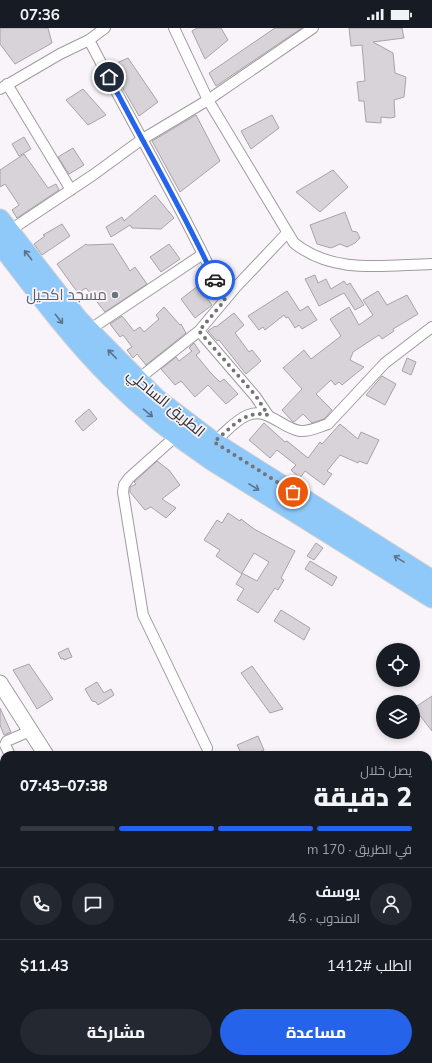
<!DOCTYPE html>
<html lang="ar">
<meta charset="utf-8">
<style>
:root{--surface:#171b24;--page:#242831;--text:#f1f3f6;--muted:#9ea1a6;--line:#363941;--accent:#2563eb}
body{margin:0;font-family:Mulish,Cairo,sans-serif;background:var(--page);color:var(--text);direction:rtl;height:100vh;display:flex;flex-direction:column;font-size:15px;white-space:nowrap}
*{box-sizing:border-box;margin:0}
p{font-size:13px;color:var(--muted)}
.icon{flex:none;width:22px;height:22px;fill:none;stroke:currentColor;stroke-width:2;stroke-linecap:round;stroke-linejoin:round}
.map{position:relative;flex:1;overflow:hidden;direction:ltr}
.panel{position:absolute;left:0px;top:723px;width:432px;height:312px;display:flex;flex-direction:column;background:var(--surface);border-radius:12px 12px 0 0;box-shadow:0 2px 6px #0003;direction:rtl}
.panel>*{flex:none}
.tools{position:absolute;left:376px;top:615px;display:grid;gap:8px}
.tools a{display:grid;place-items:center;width:44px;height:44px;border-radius:50%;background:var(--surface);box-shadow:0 2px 6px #0003;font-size:20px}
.pin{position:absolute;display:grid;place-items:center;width:34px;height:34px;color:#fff;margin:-17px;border:2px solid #fff;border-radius:50%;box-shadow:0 1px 4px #0007}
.courier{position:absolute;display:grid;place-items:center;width:40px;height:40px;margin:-20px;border:3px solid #2563eb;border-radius:50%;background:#fff;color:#222;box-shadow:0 1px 5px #0007}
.headline em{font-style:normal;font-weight:800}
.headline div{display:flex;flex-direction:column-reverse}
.headline{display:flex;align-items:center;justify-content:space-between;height:68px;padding:0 20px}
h1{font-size:26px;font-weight:800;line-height:30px}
.bar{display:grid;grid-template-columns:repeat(4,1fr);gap:6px 4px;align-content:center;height:48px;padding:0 20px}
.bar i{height:5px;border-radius:3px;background:var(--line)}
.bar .on{background:var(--accent)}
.bar p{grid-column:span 4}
.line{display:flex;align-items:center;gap:10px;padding:0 20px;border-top:1px solid var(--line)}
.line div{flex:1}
.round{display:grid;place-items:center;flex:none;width:42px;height:42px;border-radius:21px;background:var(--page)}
.cta{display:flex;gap:8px;margin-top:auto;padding:8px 20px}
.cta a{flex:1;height:46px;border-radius:24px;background:var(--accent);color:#fff;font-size:16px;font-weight:800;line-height:46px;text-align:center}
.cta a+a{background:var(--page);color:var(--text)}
.status{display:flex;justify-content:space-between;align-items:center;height:28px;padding:0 20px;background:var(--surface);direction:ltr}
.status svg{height:11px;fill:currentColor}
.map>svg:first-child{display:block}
</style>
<div class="status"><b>07:36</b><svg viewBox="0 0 49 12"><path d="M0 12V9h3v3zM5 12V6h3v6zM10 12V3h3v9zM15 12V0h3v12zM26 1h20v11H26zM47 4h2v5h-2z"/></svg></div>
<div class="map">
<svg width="432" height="1035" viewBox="0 0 432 1035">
<rect width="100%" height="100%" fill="#f9f4f9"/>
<path fill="#d8d3d8" stroke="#a8a3a7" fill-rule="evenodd" d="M0 0H48L52 15 15 36 0 16Z
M197 0H221L228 12 205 31 192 3Z
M275 0H302L216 58 209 45Z
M349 0H402L404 10 373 14 393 25 395 45 406 49 404 69 394 72 395 89 390 90 381 89V95L366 94 364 73H359L357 54 365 53 362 17 351 18Z
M128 30 158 74 139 88 110 38Z
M83 61 106 87 88 97 66 72Z
M196 87 220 133 180 164 152 113Z
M272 87 279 100 251 121 241 103Z
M24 109 31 121 19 128 12 116Z
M73 120 84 137 69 146 58 129Z
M24 126 48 160 56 156 59 162 17 190 12 182 19 177 5 156 0 159V142Z
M333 142 348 159 320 184 296 164Z
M155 167 174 190 161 201 132 200 130 197 111 209 106 199 122 189 124 193Z
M345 184 352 203 357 204 360 210 355 215 347 219 340 216 331 220 317 216 310 197Z
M62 196 70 208 42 227 34 216 45 208 43 207Z
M86 216 87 217 113 216 130 243 135 239 147 256 105 284 86 260 78 265 57 236Z
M169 216 180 231 161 244 150 229Z
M315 247 318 255 326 251 331 261 344 253 347 257 350 255 364 277 355 282 344 265 319 278 305 251Z
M198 258 212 277 195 290 181 271Z
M287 263 300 283 308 278 317 292 302 301 299 297 295 300 288 289 286 290 284 287 265 302 263 299 259 302 248 288Z
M378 263 387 277 407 267 418 286 393 301 394 303 382 311 379 307 353 324 350 332 364 339 342 357 339 354 335 357 331 352 316 366 332 382 324 391 312 395 303 386 294 394 292 393 282 382 302 361 283 340 304 322 311 331 341 308 330 291 349 279 359 297 373 287 363 272Z
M164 279 180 297 181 296 186 305 146 337 137 326 133 330 127 322 132 319 123 307 120 309 110 296 122 288 134 303 140 299 144 304 159 291 156 287Z
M234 285 244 297 235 305 249 324 252 322 261 333 246 346 219 312 217 313 208 303 215 298 216 299Z
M194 315 200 324 196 327 210 344 220 354 224 351 238 366 226 376 208 357 195 369 181 353 175 357 161 341 176 329 179 333 192 323 189 320Z
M407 330 416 334 411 347 402 343Z
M382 348 396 356 385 377 366 367Z
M89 381 97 391 83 403 75 393Z
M264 395 285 414 287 413 308 430 320 414 322 416 340 396 358 411 361 404 379 412 367 436 359 433 358 435 340 427 327 443 332 446 324 457 305 443 300 450 291 442 296 437 277 422 270 430 249 412Z
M157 433 169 442 180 457 162 471 176 480 166 490 151 479 145 482 130 464V459L136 456 134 454Z
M228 485 240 493 241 491 254 501 295 523 281 550 284 552 278 562 275 560 258 585 237 572 244 561 236 556 242 546 216 528 220 522 204 512 217 492 222 495ZM254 525 269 534 257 553 242 545Z
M316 515 323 520 314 532 307 528Z
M310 533 337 549 332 558 305 541Z
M281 582 310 600 304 612 274 593Z
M68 620 72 629 64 632 63 630 61 631 58 625Z
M29 636 53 671 37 681 13 642Z
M252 638 283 681 270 685 241 645Z
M97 654 104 665 111 661 114 667 98 677 96 674 92 673 85 661Z
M432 668V703L414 680Z
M0 680 11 704 4 707 0 697Z
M258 708 264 722 253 727H242L237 717Z"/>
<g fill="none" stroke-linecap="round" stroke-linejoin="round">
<g stroke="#9f9b9f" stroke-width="12">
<path id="street" d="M174 0 208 72 294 215C334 247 384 237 432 236
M89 12C134 99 184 183 225 272
M7 56 71 162
M0 61 60 26 89 12 105 0
M9 203 93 147 141 112 208 72 313 0
M89 302 203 226
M199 303 255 368 268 387
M137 352 199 303 236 259 287 205
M176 408 129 450 124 457 123 464 143 587 207 720
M214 414C224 406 235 392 248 387 268 379 281 400 300 403 309 404 319 399 328 396L385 335 432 299
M10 727 5 717 7 713 30 703
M0 869 4 867"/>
</g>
<g stroke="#9f9b9f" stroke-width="17">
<path id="secondary" d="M0 655 46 727
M238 1031 241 1035"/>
</g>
<g stroke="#d1d1d1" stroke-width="21">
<path id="highway" d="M0 191 79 292 156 370 214 414 432 552
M0 216C35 261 69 308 110 349 141 380 174 407 211 432L432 570"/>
</g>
<use href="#street" stroke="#fff" stroke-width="10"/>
<use href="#secondary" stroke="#fff" stroke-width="15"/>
<use href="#highway" stroke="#8fc9f9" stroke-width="19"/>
</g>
<defs><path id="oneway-shaft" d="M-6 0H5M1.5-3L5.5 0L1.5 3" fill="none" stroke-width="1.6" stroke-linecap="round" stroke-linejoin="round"/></defs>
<g stroke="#5a738a">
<use href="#oneway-shaft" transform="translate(28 227) rotate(-128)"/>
<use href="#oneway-shaft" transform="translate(59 291) rotate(52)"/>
<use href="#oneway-shaft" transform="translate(112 326) rotate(-134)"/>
<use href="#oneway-shaft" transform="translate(148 385) rotate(40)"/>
<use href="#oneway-shaft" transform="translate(254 459) rotate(32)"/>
<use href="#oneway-shaft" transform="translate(399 531) rotate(-148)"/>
</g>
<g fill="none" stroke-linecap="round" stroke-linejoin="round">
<path stroke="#767376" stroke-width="4" stroke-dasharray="0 7.2" d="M215 252 225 272 199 303 256 368 268 387C245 381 230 401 214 414L293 464"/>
<path stroke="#2563eb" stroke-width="5" d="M109 49C144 117 183 182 215 252"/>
</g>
<circle fill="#6b7280" stroke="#f9f4f9" stroke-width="1.5" cx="115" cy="267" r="4"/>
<g text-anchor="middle" stroke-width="3.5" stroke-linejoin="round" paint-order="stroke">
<g font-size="15" fill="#5b616d" stroke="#f9f4f9" text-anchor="end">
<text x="107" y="272">مسجد اكحيل</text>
</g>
<g font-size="15" fill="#2f2d2f" stroke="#f9f4f9">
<text transform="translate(166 375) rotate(40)" y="5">الطريق الساحلي</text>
</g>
</g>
</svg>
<div class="tools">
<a><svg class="icon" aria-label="locate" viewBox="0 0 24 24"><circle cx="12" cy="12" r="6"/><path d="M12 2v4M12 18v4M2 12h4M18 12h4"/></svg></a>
<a><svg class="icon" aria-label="layers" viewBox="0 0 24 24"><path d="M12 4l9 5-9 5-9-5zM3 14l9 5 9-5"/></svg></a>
</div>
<div class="pin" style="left:293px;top:464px;background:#ea580c"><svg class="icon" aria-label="bag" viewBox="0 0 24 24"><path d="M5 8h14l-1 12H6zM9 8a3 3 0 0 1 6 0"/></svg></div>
<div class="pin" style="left:109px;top:49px;background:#1f2937"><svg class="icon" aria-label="home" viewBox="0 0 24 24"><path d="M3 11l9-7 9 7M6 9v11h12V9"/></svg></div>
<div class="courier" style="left:215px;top:252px"><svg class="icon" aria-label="car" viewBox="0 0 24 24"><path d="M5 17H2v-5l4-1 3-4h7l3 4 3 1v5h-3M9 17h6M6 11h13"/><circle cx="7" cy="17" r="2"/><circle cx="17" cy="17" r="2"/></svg></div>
<section class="panel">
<div class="headline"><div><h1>2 دقيقة</h1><p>يصل خلال</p></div><em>07:38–07:43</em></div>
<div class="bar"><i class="on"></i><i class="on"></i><i class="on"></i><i></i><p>في الطريق · 170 m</p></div>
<div class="line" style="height:72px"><a class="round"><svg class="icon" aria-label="person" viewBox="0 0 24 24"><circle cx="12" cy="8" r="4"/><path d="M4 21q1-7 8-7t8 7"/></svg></a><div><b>يوسف</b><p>المندوب · 4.6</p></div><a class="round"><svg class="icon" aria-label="chat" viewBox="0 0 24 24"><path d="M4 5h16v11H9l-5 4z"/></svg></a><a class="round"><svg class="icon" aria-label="phone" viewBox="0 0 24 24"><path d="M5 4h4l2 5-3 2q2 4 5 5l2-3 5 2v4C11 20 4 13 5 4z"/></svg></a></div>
<div class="line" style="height:52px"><div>الطلب #1412</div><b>$11.43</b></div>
<div class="cta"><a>مساعدة</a><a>مشاركة</a></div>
</section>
</div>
